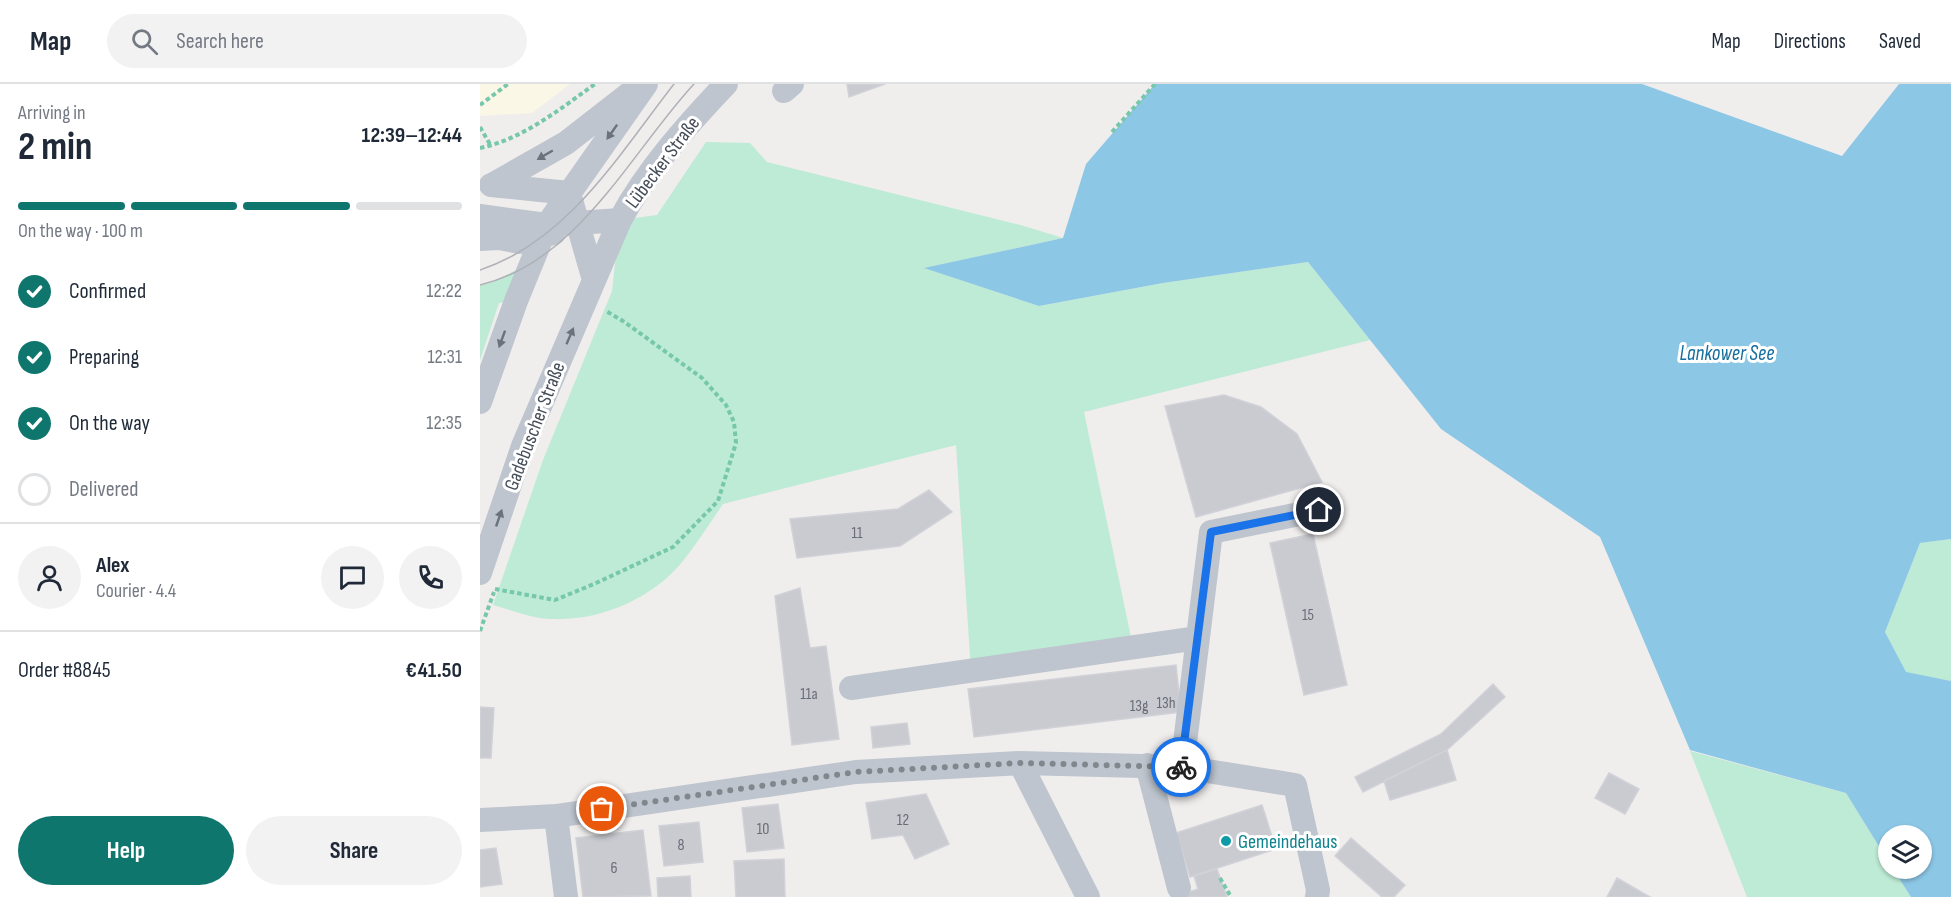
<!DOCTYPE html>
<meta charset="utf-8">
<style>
:root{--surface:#fff;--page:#f2f2f3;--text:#1f2937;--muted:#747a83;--line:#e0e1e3;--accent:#0f766e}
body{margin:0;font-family:"Sofia Sans Condensed",sans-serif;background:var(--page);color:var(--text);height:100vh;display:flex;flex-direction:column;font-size:22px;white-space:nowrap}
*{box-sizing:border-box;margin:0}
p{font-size:20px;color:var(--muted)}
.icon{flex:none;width:33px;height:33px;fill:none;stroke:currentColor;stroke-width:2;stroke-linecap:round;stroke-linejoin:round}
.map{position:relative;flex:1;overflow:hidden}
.sheet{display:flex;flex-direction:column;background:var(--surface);width:480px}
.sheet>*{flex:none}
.controls{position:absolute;left:1398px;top:741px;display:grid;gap:12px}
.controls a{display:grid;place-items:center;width:54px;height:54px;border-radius:50%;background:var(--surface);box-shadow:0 2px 4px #0004;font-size:30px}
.pin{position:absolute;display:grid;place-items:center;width:51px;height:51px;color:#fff;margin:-26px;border:3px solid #fff;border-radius:50%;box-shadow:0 2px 6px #0007}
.courier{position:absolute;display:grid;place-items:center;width:60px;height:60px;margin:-30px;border:4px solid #1a73e8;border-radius:50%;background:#fff;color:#222;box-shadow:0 2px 8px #0007}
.summary em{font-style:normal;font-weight:700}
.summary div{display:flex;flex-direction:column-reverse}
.summary{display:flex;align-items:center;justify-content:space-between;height:102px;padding:0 18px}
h1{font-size:39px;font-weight:700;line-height:45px}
.bar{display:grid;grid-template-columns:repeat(4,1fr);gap:9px 6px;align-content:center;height:72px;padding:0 18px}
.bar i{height:8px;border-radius:4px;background:var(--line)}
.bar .current{background:var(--accent)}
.bar p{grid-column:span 4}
.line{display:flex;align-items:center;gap:15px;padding:0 18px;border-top:2px solid var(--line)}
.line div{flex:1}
.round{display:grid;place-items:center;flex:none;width:63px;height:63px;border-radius:32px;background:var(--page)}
ol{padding:0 18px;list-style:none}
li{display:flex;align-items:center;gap:18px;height:66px}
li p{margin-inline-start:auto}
li .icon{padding:6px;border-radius:50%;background:var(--accent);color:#fff;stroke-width:4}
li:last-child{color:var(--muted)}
li i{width:33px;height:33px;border:3px solid var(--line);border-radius:50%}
.cta{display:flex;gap:12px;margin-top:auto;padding:12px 18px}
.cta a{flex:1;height:69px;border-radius:36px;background:var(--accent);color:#fff;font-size:24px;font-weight:700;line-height:69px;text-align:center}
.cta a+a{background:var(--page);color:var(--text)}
header{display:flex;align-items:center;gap:36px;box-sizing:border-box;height:84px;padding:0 30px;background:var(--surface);border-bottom:2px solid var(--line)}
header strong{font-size:28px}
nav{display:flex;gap:33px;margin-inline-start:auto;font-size:21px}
.search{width:420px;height:54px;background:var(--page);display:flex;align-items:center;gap:15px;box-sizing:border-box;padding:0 21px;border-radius:33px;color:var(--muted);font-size:22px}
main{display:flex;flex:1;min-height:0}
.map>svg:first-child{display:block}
</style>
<header>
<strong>Map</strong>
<div class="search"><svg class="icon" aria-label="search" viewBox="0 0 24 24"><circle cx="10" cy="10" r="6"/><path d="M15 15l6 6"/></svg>Search here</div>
<nav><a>Map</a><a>Directions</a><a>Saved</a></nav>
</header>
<main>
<section class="sheet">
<div class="summary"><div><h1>2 min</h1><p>Arriving in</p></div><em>12:39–12:44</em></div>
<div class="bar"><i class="current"></i><i class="current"></i><i class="current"></i><i></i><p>On the way · 100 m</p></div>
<ol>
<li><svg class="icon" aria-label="check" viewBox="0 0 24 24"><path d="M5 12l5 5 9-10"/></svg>Confirmed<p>12:22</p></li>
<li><svg class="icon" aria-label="check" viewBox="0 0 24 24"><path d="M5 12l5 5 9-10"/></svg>Preparing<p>12:31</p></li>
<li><svg class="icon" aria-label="check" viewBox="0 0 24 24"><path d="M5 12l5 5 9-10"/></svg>On the way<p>12:35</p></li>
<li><i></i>Delivered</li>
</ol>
<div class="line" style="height:108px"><a class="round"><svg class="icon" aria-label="person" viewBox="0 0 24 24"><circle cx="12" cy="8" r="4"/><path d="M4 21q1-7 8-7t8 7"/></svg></a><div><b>Alex</b><p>Courier · 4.4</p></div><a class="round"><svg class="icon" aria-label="chat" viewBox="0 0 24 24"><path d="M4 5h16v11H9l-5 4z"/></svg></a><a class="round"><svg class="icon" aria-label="phone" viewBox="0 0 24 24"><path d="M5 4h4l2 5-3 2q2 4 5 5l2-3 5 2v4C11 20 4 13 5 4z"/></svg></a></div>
<div class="line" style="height:78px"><div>Order #8845</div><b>€41.50</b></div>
<div class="cta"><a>Help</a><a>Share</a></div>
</section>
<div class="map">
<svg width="1471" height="813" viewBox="0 0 1471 813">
<rect width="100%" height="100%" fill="#f0eded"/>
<path fill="#faf7e6" d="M0 0H90L52 29 0 32Z"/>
<path fill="#bdebd5" d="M226 58 270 59 287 78 544 142 583 154 445 184 559 222 683 199 828 178 890 256 604 328 653 563 491 587 476 361 243 420C230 439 217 459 203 477 172 515 120 537 72 535 53 535 32 526 13 521L63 376 132 207 140 136 177 131Z
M44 182 36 217 19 219 0 276V201L13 198Z
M1471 455V597L1426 589 1405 548 1440 459Z
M1210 667 1366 709 1408 777V784L1413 785 1431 813H1267Z"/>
<path fill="#8cc7e6" d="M675 0H1162L1362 72 1419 0H1471V455L1440 459 1405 548 1426 588 1471 597V813H1431L1413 785 1442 784V752H1408V777L1366 709 1210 666 1120 453 961 345 828 178 683 199 559 222 444 184 583 154 606 80Z"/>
<path fill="#cacbd1" stroke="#d1d2d8" stroke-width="1.5" d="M367 0H405L369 13Z
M744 311 781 323 817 350 842 398 716 433 685 322Z
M449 406 472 428 420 462 317 474 310 435 418 425Z
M833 450 867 601 824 611 790 459Z
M320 504 330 564 346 562 359 655 312 661 295 512Z
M696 581 701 628 494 653 488 605Z
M1013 600 1025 613 967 666 883 708 875 693 961 650Z
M0 623 14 624 11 674H0Z
M427 639 430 660 393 664 391 643Z
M967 666 976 696 910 716 904 697Z
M1129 689 1159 705 1145 730 1115 714Z
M446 710 469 760 435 775 423 751 392 755 386 719Z
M298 720 304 764 267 768 262 724Z
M782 721 796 765 710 793 696 749Z
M219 738 223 778 184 782 179 742Z
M163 746 171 812 103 813 96 754Z
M871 754 925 801 914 813H902L855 772Z
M16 764 22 800 0 803V766Z
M304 775 305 813H256L254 777Z
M737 785 747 813H694L718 805 714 792Z
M210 792 211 813H178L177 794Z
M1137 794 1170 813H1127Z"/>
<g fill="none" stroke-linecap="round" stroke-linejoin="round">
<path stroke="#77c7ab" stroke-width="4" stroke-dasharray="4.5 3" stroke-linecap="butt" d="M0 21 28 0
M0 43 11 62
M632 48 675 0
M0 64C43 55 80 25 115 0
M15 505 75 516 114 500 193 463 238 417 256 359 254 338 246 321 222 294 143 237 126 227
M0 547 14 508
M740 794 751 813"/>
<path stroke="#bec5ce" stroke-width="24" d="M304 7 312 0
M11 101 89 109 114 196
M12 101 86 59 154 6
M0 132 67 141 140 136
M0 155 19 154 40 158 74 149
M0 318 36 217 67 141 166 0
M0 489 43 362 140 136C167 86 207 41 246 0
M371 604 718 554
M540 679 608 813
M667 681 699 804
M702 683 731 448 839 426
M76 732 86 813
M0 736 76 732 376 688 540 679 702 683 815 701 838 806 837 813"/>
<path stroke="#afb1b7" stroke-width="1.5" d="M0 186C88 157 140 69 194 0
M0 201C98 178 151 68 214 0"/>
</g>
<defs><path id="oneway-solid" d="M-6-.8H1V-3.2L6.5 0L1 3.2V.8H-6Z" transform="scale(1.5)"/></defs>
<g fill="#6a727c">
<use href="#oneway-solid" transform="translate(132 48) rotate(125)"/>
<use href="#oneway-solid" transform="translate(65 71) rotate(150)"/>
<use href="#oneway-solid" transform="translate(90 252) rotate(-67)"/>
<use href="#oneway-solid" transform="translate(22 255) rotate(110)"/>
<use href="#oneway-solid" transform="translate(19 434) rotate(-71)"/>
</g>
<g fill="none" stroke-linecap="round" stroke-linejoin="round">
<path stroke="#82868d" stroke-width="6" stroke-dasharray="0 10.8" d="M122 725 376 688 540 679 701 683"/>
<path stroke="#1a73e8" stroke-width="8" d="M701 683 731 448 839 426"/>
</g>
<circle fill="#0f9aa8" stroke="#fff" stroke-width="2" cx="746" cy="757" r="6"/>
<g text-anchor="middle" stroke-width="6" stroke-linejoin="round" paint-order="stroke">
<g font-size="16" fill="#676d77">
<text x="377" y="454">11</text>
<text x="828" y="536">15</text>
<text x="329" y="615">11a</text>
<text x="686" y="624">13h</text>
<text x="659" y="627">13g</text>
<text x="423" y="741">12</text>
<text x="283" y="750">10</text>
<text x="201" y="766">8</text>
<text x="134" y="789">6</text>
</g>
<g font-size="20" fill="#464e59" stroke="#fff">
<text transform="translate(182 78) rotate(-53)" y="7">Lübecker Straße</text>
<text transform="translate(54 342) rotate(-69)" y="7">Gadebuscher Straße</text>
</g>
<g font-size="20" fill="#0d838f" stroke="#fff" text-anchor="start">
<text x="758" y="764">Gemeindehaus</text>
</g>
<g font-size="21" font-style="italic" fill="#146e9e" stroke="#fff">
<text x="1247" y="276">Lankower See</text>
</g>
</g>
</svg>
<div class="controls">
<a><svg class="icon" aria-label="layers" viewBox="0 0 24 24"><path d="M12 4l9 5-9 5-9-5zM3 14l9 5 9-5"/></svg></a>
</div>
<div class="pin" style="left:122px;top:725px;background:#ea580c"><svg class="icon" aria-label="bag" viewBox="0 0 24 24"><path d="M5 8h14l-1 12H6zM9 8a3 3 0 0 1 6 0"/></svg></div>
<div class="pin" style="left:839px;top:426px;background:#1f2937"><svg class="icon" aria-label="home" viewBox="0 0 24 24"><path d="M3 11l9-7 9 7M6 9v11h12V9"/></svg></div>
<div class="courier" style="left:701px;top:683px"><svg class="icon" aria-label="bike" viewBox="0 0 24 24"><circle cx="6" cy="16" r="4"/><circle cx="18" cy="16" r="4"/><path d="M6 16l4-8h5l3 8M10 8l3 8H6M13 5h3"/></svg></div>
</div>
</main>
